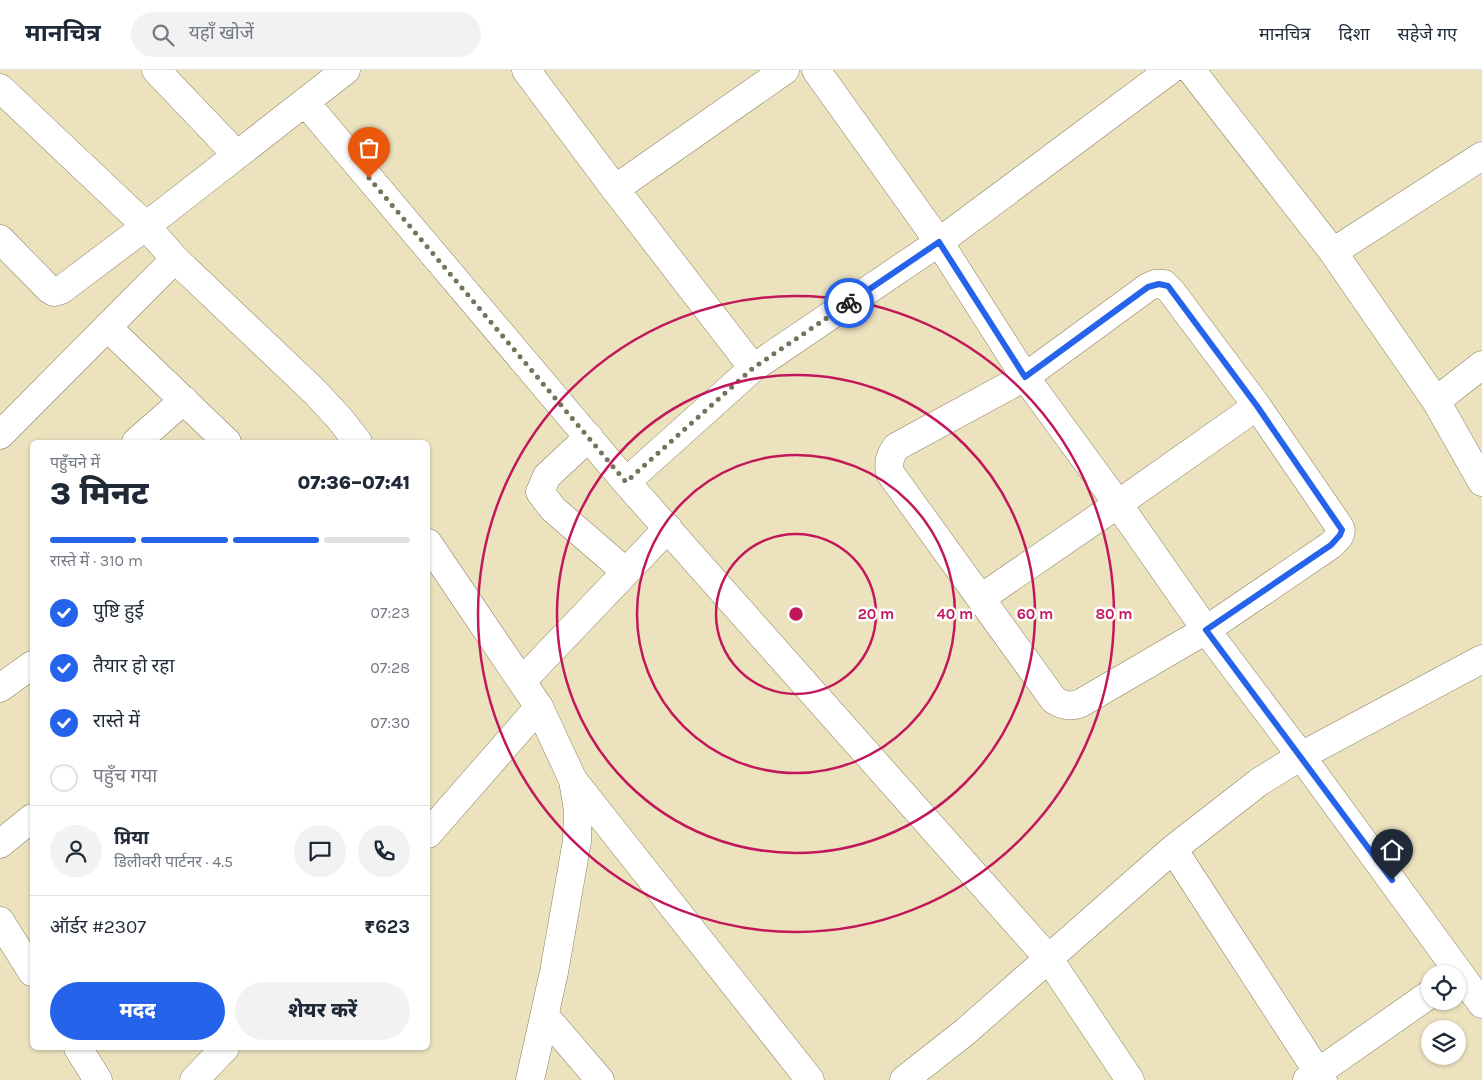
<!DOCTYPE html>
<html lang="hi">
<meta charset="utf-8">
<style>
:root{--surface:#fff;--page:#f2f2f3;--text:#1f2937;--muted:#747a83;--line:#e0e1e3;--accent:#2563eb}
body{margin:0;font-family:Karla,"Noto Sans Devanagari",sans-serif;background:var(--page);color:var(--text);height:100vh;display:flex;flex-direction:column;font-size:19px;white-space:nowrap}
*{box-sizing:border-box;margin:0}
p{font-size:16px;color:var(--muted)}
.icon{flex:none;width:28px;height:28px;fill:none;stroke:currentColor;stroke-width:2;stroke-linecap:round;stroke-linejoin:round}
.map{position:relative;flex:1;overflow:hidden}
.drawer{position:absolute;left:30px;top:370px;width:400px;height:610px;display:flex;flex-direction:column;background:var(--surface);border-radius:8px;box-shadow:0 1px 4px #0004}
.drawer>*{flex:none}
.fabs{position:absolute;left:1421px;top:895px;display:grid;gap:10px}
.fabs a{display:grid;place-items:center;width:45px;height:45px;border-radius:50%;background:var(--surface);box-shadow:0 1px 4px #0004;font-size:25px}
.pin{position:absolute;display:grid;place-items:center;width:42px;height:42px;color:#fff;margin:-51px -21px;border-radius:50% 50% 50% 0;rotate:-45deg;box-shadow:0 0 5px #0007}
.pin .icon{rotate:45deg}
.courier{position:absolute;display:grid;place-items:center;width:50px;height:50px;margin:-25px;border:4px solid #2563eb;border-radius:50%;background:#fff;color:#222;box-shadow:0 1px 6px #0007}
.summary em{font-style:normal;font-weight:800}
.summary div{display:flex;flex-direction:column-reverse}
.summary{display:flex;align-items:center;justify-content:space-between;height:85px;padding:0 20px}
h1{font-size:32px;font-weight:800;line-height:38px}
.bar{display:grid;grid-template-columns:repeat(4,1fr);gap:8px 5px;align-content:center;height:60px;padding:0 20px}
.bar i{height:6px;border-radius:4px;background:var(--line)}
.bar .current{background:var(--accent)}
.bar p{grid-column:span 4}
.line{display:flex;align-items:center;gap:12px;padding:0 20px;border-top:1px solid var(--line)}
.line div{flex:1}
.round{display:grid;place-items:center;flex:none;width:52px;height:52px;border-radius:26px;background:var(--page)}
ol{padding:0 20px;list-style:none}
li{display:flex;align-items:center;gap:15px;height:55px}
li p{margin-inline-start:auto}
li .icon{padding:5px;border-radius:50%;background:var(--accent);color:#fff;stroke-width:4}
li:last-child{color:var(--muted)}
li i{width:28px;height:28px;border:2px solid var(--line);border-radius:50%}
.primary-button{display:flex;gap:10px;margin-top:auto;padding:10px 20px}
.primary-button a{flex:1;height:58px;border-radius:30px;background:var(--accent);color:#fff;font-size:20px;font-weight:800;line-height:58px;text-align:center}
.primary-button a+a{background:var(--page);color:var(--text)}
header{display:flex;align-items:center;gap:30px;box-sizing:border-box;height:70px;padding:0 25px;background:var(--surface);border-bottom:1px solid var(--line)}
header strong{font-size:24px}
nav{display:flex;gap:28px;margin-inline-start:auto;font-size:18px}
.search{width:350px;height:45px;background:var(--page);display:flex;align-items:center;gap:12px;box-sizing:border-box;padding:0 18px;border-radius:28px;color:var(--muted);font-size:19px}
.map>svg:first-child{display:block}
</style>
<header>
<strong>मानचित्र</strong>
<div class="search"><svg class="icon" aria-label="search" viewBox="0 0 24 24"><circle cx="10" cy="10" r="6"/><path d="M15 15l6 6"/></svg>यहाँ खोजें</div>
<nav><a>मानचित्र</a><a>दिशा</a><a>सहेजे गए</a></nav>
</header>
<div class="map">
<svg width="1482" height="1010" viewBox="0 0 1482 1010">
<rect width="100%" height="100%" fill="#ece2be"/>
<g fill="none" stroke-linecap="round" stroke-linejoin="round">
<g stroke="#8a805f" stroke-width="29">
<path id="street" d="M156 0 237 85
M526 0 615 119 753 298
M1191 0 1333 182 1436 331 1482 412
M305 32 626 412 1049 889 1130 1010
M615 119 785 0
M0 169 49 219 54 222 61 220 146 156 346 0
M1333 182 1482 86
M1155 214H1164L1171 221 1257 336 1339 456C1344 464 1337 469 1331 475L1206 560 1081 633C1070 637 1064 636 1054 630L890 403C888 392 890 386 896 377L1025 307 1148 217Z
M107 257 227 372
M1436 331 1482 295
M0 365 175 189
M589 367 547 406 540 422 553 439 626 502
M136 372 184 330
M626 412 753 298 939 172 1170 0
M981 528 1118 434 1257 336
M522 611 668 458
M0 618 32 595
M573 710 810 1010
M428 764 539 637
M0 774 32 748
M1173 779 1323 1010
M0 851 32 902
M545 946 600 1010
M78 978 98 1010
M194 1010 225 978
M904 1010 965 962 1173 779 1259 712 1301 686 1482 589
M1307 1010 1430 924"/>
</g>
<g stroke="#8a805f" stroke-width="29">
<path id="secondary" d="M816 0 939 172 1025 307 1118 434 1206 560 1301 686 1482 934
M0 18 146 156 175 189 315 322 340 349 358 372
M428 473 539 637 573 710 578 740 577 771 554 902 530 1010"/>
</g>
<use href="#street" stroke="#fff" stroke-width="28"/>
<use href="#secondary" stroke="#fff" stroke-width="28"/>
</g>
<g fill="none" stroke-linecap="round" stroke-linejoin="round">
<path stroke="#78725c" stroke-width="5" stroke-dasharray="0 9" d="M369 108 626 412 753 298 849 233"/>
<path stroke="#2563eb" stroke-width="6" d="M849 233 939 172 1025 307 1148 217 1159 214 1168 216 1257 336 1342 460 1340 465 1331 475 1206 560 1392 810"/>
</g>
<g fill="none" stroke="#c2185b" stroke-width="2.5">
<circle cx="796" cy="544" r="80"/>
<circle cx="796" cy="544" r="159"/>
<circle cx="796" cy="544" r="239"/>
<circle cx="796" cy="544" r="318"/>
</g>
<circle cx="796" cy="544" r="8" fill="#c2185b" stroke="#fff" stroke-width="2.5"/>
<g font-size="15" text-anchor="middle" font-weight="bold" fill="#c2185b" stroke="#fff" stroke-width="5" stroke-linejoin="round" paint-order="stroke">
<text x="876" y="549">20 m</text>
<text x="955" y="549">40 m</text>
<text x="1035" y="549">60 m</text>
<text x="1114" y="549">80 m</text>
</g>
</svg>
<div class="fabs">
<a><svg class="icon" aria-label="locate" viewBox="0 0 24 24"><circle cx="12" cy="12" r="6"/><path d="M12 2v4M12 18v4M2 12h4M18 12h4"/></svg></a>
<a><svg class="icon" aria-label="layers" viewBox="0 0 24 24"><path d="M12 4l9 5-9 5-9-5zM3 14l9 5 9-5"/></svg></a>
</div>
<div class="pin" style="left:369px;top:108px;background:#ea580c"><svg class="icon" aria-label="bag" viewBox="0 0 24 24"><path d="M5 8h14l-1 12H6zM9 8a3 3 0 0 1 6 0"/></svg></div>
<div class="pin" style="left:1392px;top:810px;background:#1f2937"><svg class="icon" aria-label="home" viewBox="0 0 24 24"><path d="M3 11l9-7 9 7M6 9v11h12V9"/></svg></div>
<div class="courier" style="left:849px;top:233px"><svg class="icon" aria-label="bike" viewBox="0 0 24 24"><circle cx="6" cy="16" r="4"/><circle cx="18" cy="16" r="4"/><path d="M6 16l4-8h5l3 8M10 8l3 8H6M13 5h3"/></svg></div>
<section class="drawer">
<div class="summary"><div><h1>3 मिनट</h1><p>पहुँचने में</p></div><em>07:36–07:41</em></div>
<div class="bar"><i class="current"></i><i class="current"></i><i class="current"></i><i></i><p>रास्ते में · 310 m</p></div>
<ol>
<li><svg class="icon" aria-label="check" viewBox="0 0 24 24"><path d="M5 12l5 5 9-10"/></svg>पुष्टि हुई<p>07:23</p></li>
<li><svg class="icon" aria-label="check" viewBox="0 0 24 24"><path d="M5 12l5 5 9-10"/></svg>तैयार हो रहा<p>07:28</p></li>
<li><svg class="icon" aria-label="check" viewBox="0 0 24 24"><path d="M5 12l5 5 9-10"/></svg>रास्ते में<p>07:30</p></li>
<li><i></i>पहुँच गया</li>
</ol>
<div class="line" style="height:90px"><a class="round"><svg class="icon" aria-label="person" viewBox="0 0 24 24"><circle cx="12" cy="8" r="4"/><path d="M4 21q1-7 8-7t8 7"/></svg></a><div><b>प्रिया</b><p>डिलीवरी पार्टनर · 4.5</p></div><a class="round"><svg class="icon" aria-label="chat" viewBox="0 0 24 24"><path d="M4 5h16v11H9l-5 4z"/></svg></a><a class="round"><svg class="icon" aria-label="phone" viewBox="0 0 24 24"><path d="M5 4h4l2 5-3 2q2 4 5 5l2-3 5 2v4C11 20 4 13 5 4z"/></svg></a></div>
<div class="line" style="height:65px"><div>ऑर्डर #2307</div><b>₹623</b></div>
<div class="primary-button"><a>मदद</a><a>शेयर करें</a></div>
</section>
</div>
